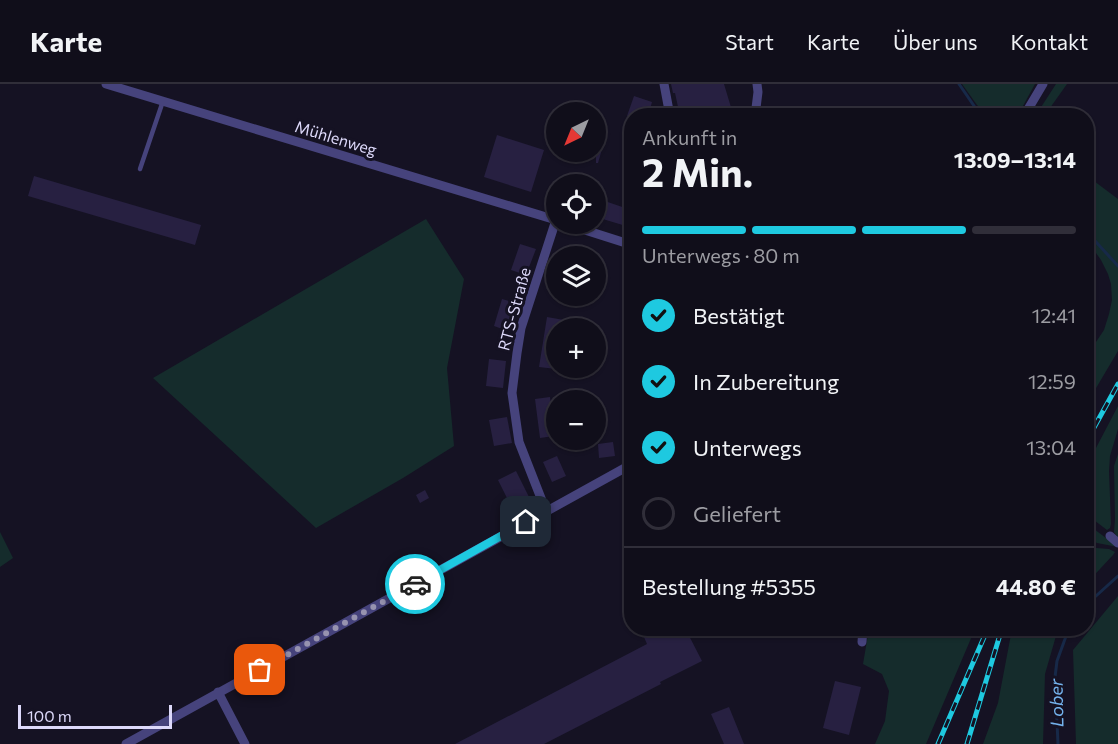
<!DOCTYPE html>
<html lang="de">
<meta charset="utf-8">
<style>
:root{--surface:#100e1a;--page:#1e1c27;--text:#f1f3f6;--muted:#9c9ca2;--line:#302e39;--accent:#1ec9e0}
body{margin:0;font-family:Commissioner,sans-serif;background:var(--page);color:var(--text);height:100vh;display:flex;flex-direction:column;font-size:22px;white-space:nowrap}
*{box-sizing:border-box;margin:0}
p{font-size:20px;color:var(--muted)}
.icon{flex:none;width:33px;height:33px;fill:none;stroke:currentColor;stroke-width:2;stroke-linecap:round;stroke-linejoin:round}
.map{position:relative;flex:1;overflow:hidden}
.drawer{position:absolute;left:624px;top:24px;width:470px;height:528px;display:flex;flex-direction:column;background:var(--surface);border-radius:24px;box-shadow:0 2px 4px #0004,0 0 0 2px var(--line)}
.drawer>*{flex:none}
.needle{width:39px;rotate:223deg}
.tools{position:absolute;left:546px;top:18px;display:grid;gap:12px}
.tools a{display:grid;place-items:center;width:60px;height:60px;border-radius:50%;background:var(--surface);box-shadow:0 2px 4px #0004,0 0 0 2px var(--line);font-size:30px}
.scale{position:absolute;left:18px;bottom:15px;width:154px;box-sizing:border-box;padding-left:6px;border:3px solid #ddd9fa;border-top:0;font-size:16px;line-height:21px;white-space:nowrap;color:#ddd9fa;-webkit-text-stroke:4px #151223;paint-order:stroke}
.pin{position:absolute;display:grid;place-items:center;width:51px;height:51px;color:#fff;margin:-26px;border-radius:12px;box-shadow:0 3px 9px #0006}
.courier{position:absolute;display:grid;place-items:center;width:60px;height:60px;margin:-30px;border:4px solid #1ec9e0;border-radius:50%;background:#fff;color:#222;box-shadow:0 2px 8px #0007}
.summary em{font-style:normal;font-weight:700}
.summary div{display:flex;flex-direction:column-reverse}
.summary{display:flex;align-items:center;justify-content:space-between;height:102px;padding:0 18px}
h1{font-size:39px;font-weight:700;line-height:45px}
.bar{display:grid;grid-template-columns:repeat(4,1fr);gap:9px 6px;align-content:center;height:72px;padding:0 18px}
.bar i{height:8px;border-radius:4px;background:var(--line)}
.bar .current{background:var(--accent)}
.bar p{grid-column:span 4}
.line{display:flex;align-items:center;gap:15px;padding:0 18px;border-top:2px solid var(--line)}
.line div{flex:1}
ol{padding:0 18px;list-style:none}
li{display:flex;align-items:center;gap:18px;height:66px}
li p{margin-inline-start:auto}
li .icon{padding:6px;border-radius:50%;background:var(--accent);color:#111;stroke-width:4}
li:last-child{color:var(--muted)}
li i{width:33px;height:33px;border:3px solid var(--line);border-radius:50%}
header{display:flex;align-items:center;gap:36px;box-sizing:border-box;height:84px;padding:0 30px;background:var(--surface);border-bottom:2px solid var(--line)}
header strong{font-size:28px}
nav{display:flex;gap:33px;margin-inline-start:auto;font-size:21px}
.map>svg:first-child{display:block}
</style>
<header>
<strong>Karte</strong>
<nav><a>Start</a><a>Karte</a><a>Über uns</a><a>Kontakt</a></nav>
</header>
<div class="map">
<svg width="1118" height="660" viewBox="0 0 1118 660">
<rect width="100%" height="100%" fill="#151223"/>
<path fill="#152c2c" d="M962 0H1035L1018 31 989 32 977 21Z
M1056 0H1067L1045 31H1036Z
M1086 91 1118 115V267L1086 321V273L1104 246 1109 230 1112 216 1111 200 1108 190 1101 176 1086 155Z
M426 135 464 195 447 284 454 362 403 394 316 444 153 294Z
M1118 322V345L1110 372 1109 387 1111 440 1110 444 1107 446 1086 430V383Z
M1118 370V454L1114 448 1115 435 1114 382Z
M1086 439 1118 463 1097 459 1086 452Z
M0 448 13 474 0 483Z
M1086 457 1096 464 1109 465 1115 468 1113 471 1086 500Z
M1118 512V660H1076L1073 566Z
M869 545H975L926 660H875L885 637 889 607 882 590 863 580Z
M1012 545H1058L1045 590 1043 660H983L998 619Z"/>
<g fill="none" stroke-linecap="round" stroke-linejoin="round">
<path stroke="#172948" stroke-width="3" d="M959 0 981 32
M1086 147 1118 182
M1086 521 1118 492
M1058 660 1055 593 1057 577 1069 544"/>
</g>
<path fill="#272041" d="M671 0H724L733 30 728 32H680L675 9H673Z
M634 12 652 18 648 32H627Z
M596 48 606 51 598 79H596Z
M497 51 544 66 531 108 484 93Z
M34 92 201 141 195 161 28 112Z
M596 114 631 126 626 142 596 133Z
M520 160 536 165 526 191 511 186Z
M502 215 519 220 511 248 494 242Z
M547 233 564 236 562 244H556V285L539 283Z
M489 275 506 277 503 304 486 302Z
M550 313 554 352 540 354 535 315Z
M507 333 512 359 494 362 489 336Z
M632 344V369L622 349Z
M613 358 615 372 599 374 598 360Z
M557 372 566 392 552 398 543 378Z
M516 387 529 413 511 422 498 396Z
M425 406 429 414 420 419 416 411Z
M640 544H685L702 577 660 598 661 600 544 660H455L647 560Z
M835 597 861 603 849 651 823 644Z
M729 623 744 660H724L711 630Z"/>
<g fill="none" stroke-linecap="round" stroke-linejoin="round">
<path stroke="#46437c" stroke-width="4.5" d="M140 85 163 17"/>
<path stroke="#46437c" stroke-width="9" d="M106 0 556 136
M664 0 670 32
M755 32 758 8 757 0
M1024 32 1043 0
M566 140 632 161
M546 427 519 358 512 309 517 269 521 244 556 136
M1110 452 1118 459
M862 558 863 544
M218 608 245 660
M126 660 632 380"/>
<g stroke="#1ec9e0" stroke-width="5">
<path id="rail" d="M1086 358 1118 300
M938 660 988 544
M967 660 1002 544"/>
</g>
<use href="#rail" stroke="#151223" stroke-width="3" stroke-dasharray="9" stroke-linecap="butt"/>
</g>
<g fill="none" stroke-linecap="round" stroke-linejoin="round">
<path stroke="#9793af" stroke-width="6" stroke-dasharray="0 10.8" d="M260 586 415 500"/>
<path stroke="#1ec9e0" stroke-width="8" d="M415 500 526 438"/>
</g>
<g text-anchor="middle" stroke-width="6" stroke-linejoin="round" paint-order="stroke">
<g font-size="16" fill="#ddd9fa" stroke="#151223">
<text transform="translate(336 54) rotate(17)" y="6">Mühlenweg</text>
<text transform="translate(514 225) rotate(-75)" y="6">RTS-Straße</text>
</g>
<g font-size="18" font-style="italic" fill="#74b2ec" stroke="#151223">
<text transform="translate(1057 619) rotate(-91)" y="6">Lober</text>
</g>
</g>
</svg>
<div class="tools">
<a><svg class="needle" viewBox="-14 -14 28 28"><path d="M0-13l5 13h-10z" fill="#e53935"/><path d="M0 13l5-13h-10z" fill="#9c9ca2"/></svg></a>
<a><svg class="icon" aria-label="locate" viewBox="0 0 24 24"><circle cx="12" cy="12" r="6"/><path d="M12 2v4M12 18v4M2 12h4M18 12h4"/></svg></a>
<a><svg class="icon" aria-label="layers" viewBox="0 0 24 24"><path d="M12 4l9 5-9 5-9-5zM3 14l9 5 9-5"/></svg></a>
<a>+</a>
<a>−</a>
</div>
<div class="scale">100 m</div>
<div class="pin" style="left:260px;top:586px;background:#ea580c"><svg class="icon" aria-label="bag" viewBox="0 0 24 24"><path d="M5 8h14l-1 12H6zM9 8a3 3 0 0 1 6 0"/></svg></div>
<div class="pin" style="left:526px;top:438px;background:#1f2937"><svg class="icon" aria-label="home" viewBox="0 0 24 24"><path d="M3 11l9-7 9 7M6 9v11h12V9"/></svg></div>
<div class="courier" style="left:415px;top:500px"><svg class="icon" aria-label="car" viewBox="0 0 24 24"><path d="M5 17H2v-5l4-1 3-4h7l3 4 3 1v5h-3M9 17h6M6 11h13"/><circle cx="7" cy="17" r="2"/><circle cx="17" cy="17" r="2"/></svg></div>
<section class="drawer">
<div class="summary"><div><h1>2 Min.</h1><p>Ankunft in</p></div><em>13:09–13:14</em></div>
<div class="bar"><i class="current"></i><i class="current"></i><i class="current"></i><i></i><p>Unterwegs · 80 m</p></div>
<ol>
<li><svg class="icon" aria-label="check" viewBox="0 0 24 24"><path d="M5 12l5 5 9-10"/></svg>Bestätigt<p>12:41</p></li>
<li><svg class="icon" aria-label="check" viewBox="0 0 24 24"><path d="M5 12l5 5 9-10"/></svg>In Zubereitung<p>12:59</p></li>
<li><svg class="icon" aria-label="check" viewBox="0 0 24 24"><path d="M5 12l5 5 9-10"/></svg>Unterwegs<p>13:04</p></li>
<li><i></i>Geliefert</li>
</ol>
<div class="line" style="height:78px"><div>Bestellung #5355</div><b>44.80 €</b></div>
</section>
</div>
